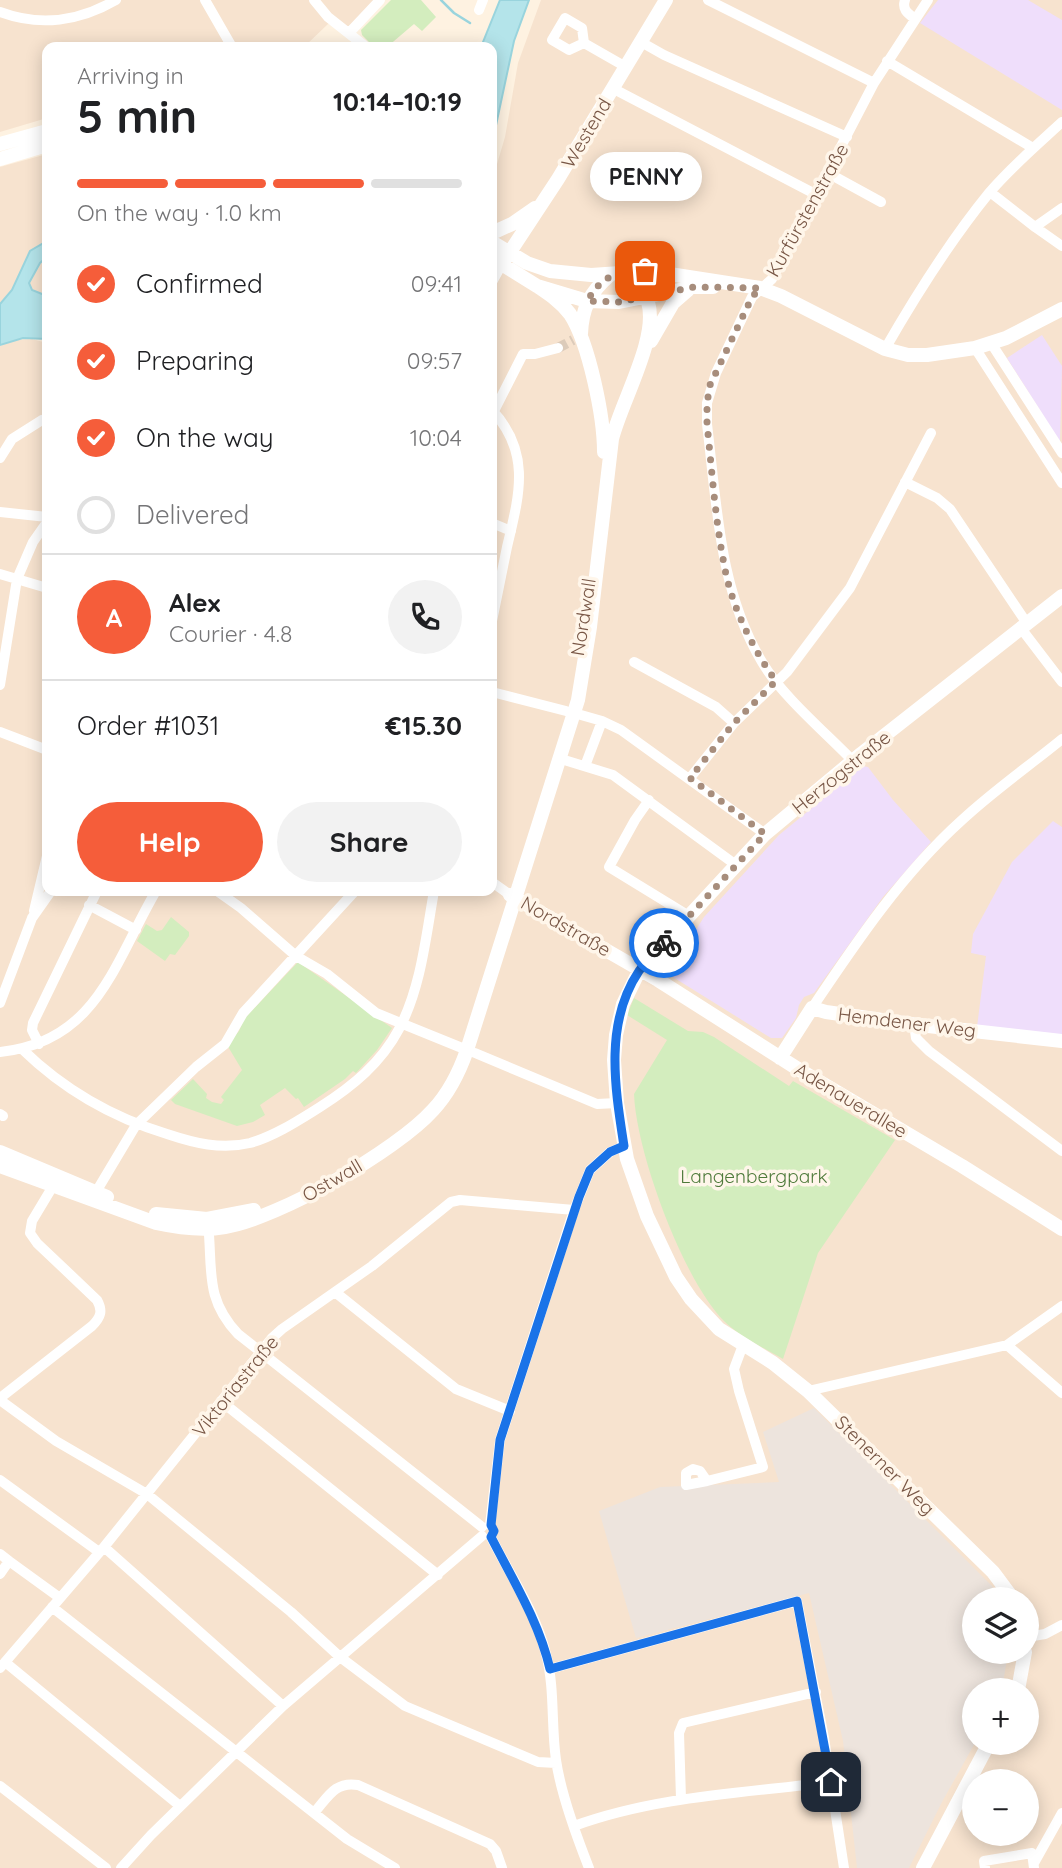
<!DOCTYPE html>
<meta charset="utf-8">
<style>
:root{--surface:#fff;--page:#f2f2f2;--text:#202124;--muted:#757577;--line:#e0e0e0;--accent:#f55d3a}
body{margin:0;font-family:Quicksand,sans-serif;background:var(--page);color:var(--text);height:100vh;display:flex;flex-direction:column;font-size:26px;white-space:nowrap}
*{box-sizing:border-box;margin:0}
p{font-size:23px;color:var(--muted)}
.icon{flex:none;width:38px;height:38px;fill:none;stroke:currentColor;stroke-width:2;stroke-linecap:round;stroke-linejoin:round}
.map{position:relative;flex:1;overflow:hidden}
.panel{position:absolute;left:42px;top:42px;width:455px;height:854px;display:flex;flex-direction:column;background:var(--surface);border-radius:14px;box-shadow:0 4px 18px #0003}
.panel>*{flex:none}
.tools{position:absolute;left:962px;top:1587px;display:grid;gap:14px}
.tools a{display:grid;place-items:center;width:77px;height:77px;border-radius:50%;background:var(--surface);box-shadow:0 4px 18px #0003;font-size:35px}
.pin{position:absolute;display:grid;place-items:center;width:60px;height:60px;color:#fff;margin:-30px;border-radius:14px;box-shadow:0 4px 10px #0006}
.courier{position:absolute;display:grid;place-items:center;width:70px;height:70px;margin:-35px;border:5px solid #1a73e8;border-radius:50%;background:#fff;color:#222;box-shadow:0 2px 9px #0007}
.bubble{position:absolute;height:49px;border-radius:24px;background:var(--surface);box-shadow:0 4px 18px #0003;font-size:23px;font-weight:800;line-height:49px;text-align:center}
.head em{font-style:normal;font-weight:800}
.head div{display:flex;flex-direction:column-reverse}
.head{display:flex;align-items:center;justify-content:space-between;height:119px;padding:0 35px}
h1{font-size:46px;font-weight:800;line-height:52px}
.bar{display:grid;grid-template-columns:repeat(4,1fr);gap:10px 7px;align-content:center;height:84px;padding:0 35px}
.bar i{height:9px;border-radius:5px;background:var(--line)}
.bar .current{background:var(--accent)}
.bar p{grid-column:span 4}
.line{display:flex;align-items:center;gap:18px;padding:0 35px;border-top:2px solid var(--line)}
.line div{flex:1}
.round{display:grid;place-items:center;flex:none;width:74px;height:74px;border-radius:37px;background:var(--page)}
ol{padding:0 35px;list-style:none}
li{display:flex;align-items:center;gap:21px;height:77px}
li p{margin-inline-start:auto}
li .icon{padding:7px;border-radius:50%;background:var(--accent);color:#fff;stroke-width:4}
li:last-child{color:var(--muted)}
li i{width:38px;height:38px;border:4px solid var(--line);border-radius:50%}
.primary-button{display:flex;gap:14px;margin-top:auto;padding:14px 35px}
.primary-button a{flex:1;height:80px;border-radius:42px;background:var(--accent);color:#fff;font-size:28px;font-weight:800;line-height:80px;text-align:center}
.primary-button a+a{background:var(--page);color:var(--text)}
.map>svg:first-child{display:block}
</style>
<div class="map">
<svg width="1062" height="1868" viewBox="0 0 1062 1868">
<rect width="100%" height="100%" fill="#fef2e1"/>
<path fill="#f7e3cf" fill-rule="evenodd" d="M0 0H375L348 28 328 24 304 47H47V118L0 132Z
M541 0H1062V1868H0V346L13 340 32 339 47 343V891H492V181L505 137 518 63ZM975 1600H1027V1652H975ZM975 1690H1027V1743H975ZM975 1782H1027V1834H975Z
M47 154V299L0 308V167Z"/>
<path fill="#ede4dd" d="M814 1408 992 1586 998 1599 975 1600V1652H1008L1002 1690H975V1743L942 1802 909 1868H857L843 1741 809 1593 636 1638 599 1511 660 1487 779 1482 763 1432Z"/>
<path fill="#efdefb" d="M938 0H1028L1062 20V110L920 23Z
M1042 335 1062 366 1060 442 1007 358Z
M863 766 868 767 893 800 931 842 883 897 814 993 804 997 799 1005 796 1018 782 1038H771L668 974 704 917 779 835Z
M1053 821 1062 827V1037L977 1027 986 956 971 953 973 934 1012 862Z"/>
<path fill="#d3edbe" d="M391 0H421L436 17 422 31 414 24 387 47H374L362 35 361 30Z
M171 917 189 932V936L175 955 170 954 165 961 137 941 146 924 157 931 162 930Z
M298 962 392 1028 377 1050 356 1073 353 1071 345 1079 304 1107 298 1098 296 1099 285 1088 260 1105 265 1115 253 1122 237 1126 175 1104 171 1100 193 1079 207 1094 206 1098 212 1102 221 1104 224 1100 221 1097 242 1070 227 1045 239 1031 244 1019Z
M634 998 688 1031 703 1032 714 1037 789 1086 793 1081 895 1140 818 1253 783 1359C764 1348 740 1337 724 1321 683 1280 636 1152 634 1094L667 1040 627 1015Z"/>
<path fill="#b4e4ea" stroke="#99d4dd" stroke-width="2" d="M500 0H529L514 41 492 144V47H481Z
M47 241V257L40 263 29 283 32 290 47 296V339L23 338 0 345V304L12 290 30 251Z"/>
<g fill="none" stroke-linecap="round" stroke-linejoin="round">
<path stroke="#99d4dd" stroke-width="2.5" d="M441 0 454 13 470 23
M45 885 47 881"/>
<path stroke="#dccbba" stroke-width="10" stroke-dasharray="10 5" stroke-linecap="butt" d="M558 348 573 340"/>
<path stroke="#fff" stroke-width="10" d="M205 0 232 47
M314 0 328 17 366 47
M708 0 874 83
M905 0C902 9 907 13 914 18
M479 10 483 0
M0 12C40 27 80 21 116 0
M349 33 380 0
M641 42 664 55 847 137
M584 43 582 28 565 18 552 40 569 50 584 43 626 67
M887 61 1033 148
M612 88 817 195
M828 173 881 202
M990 192 1035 227 1062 208
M1035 227 1062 246
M492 282 502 264
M991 343 1062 453
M975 348 1062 483
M885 349C916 295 950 241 989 193 1011 167 1037 145 1062 122
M492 410C532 453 519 496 507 547 502 572 497 596 492 621
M494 411 523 354H535L558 348
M0 458 12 439 42 420 47 419
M905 482 937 498 950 509 1026 622
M0 512 47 517
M492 523 511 531
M0 574 47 588
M1020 627 1062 682
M634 662 716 707 734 723
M0 685 17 579 33 542 47 522
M492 692 566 711
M574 713 602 721 621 730 765 834
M0 732 47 750
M561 759 613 775 736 865
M853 761C825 732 782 696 762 662 719 590 717 506 707 424V403L716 373 752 297 772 279 874 83 928 0
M585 766 602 721
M690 778 734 723 787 672 850 588 931 433
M649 800 635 820 609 867 689 916
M492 882 510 895
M217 891 241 908 296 956 327 974 376 1013 467 1050
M89 905 136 930
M34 911 47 856
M0 1003 32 918 51 891
M812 1008C857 941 902 874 962 820 993 791 1029 766 1062 739
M914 1024 916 1038 929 1051 1062 1151
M39 1044 32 1030 33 1023 97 891
M22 1049C64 1090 111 1117 167 1134 194 1143 221 1150 250 1143 275 1136 299 1120 320 1107 353 1086 381 1063 399 1029 421 988 426 936 434 891
M0 1052C97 1042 114 963 156 891
M475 1053 597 1104 617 1103
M0 1114 3 1116
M96 1192 136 1125 196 1067 225 1044 243 1013 355 891
M208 1223C213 1269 204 1298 238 1334L482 1527
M335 1292 456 1389 510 1411
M1007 1345 1062 1393
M808 1391 1007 1345 1062 1306
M0 1398 92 1326C101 1317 103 1311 97 1300L37 1243 30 1233 32 1221 53 1186
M0 1400 56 1441 147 1494 291 1612 340 1657 405 1706 538 1762 556 1763
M221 1401 438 1575
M0 1480 99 1552
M707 1481 686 1485V1473L693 1469 700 1471 707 1481 763 1467 739 1391 734 1369 743 1345
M490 1525 500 1440 574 1210 590 1170 610 1152 624 1146
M491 1537C510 1575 536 1613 546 1654 555 1688 551 1725 556 1760 561 1795 576 1835 589 1868
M104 1547 283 1706
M0 1554 9 1561 0 1574
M9 1561 60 1598
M52 1607 347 1839 395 1868
M1027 1637 1045 1634 1062 1625
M5 1662 180 1806
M0 1668 104 1547 272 1338 282 1329 372 1266 451 1202 460 1200 574 1210
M550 1669 797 1601 824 1738 844 1868
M0 1786 106 1868
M681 1799 679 1733 683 1723 816 1692
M314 1813C328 1797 335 1781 358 1785L490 1844 496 1851 502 1868
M574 1826C656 1796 745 1793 831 1782
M1034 1863 1062 1813
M121 1868 151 1835 283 1706 482 1536
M985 1868 984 1861 1032 1853 1034 1868"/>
<path stroke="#fff" stroke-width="14" d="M0 144 47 131
M0 159 47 145
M492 233 512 224 535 208
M492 242 527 263 550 271 591 275 650 271 760 288 781 296 885 349 908 355H927L975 348 1006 338 1062 309
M492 258 537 286 587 301 619 302 694 287H713
M502 264 558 179 666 0
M537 286C549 294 561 302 570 314 589 343 604 417 604 452
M581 334C582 308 590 292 610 275
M651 341 673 303 688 290
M510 895 658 980 798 1069 962 1166 1062 1229
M780 1058 812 1008 826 1012 910 1024 1062 1041
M0 1152 107 1197
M0 1166 156 1223C179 1228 202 1231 225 1227 279 1218 396 1151 433 1110 449 1093 459 1073 467 1050L578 700 590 627 612 439C621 402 659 338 648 302 644 289 633 282 623 274
M156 1214 207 1219 254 1210
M1014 1600 993 1572 808 1391 773 1363 719 1329 691 1299 676 1277 647 1216 627 1159 617 1103 614 1060 616 1035 623 1004 640 969 765 834 861 754 1062 596
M1018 1690 1025 1652
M923 1868 989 1743"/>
</g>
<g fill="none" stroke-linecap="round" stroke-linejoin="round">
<path stroke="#a78d7c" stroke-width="7" stroke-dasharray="0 12.6" d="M645 271C614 275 605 272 587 301L619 302 694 287 760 288 752 297 710 385 707 403V424C712 471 715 518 724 564 731 605 752 648 776 681L734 723 690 778 765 834 664 943"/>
<path stroke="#1a73e8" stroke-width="9" d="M664 943C656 952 646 961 639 971 604 1023 615 1088 624 1146L610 1152 590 1170 579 1197 500 1440 491 1525 494 1531 491 1537C513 1580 539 1622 550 1669L797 1601 831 1782"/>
</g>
<g text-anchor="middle" stroke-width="7" stroke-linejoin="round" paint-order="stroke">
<g font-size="19" fill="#785645" stroke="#fff6ea">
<text transform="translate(586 133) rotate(-59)" y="7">Westend</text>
<text transform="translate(807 210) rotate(-61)" y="7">Kurfürstenstraße</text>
<text transform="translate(583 617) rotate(-81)" y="7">Nordwall</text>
<text transform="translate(841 772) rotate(-39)" y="7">Herzogstraße</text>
<text transform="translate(566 926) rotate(30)" y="7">Nordstraße</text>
<text transform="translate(907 1022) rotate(7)" y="7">Hemdener Weg</text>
<text transform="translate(851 1100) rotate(31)" y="7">Adenauerallee</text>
<text transform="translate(332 1180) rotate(-30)" y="7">Ostwall</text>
<text transform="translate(235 1386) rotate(-51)" y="7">Viktoriastraße</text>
<text transform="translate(885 1465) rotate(45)" y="7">Stenerner Weg</text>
</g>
<g font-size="19" fill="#4e7a3a" stroke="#fff6ea">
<text x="754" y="1183">Langenbergpark</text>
</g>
</g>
</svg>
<div class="tools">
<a><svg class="icon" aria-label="layers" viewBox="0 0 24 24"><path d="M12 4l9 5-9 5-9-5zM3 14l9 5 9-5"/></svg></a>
<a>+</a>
<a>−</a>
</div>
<div class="pin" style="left:645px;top:271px;background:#ea580c"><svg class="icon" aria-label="bag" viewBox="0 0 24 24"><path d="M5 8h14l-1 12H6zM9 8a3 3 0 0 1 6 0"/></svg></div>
<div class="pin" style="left:831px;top:1782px;background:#1f2937"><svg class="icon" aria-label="home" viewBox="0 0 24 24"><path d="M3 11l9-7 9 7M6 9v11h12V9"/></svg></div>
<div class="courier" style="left:664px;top:943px"><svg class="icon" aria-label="bike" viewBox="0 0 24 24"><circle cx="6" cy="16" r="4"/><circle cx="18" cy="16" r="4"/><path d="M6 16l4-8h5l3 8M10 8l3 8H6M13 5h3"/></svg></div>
<div class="bubble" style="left:590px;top:152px;width:112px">PENNY</div>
<section class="panel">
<div class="head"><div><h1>5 min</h1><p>Arriving in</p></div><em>10:14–10:19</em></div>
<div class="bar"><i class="current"></i><i class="current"></i><i class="current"></i><i></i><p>On the way · 1.0 km</p></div>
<ol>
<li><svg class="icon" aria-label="check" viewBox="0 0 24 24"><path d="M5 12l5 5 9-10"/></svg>Confirmed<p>09:41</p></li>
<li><svg class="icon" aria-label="check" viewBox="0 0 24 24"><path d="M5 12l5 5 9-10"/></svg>Preparing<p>09:57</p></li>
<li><svg class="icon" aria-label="check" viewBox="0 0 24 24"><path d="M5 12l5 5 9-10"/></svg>On the way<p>10:04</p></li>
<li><i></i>Delivered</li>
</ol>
<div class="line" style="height:126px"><b class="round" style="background:var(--accent);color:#fff">A</b><div><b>Alex</b><p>Courier · 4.8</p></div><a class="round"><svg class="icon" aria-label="phone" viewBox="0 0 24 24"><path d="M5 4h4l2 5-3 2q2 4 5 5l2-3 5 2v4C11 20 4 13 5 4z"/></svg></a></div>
<div class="line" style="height:91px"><div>Order #1031</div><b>€15.30</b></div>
<div class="primary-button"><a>Help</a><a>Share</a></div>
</section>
</div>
